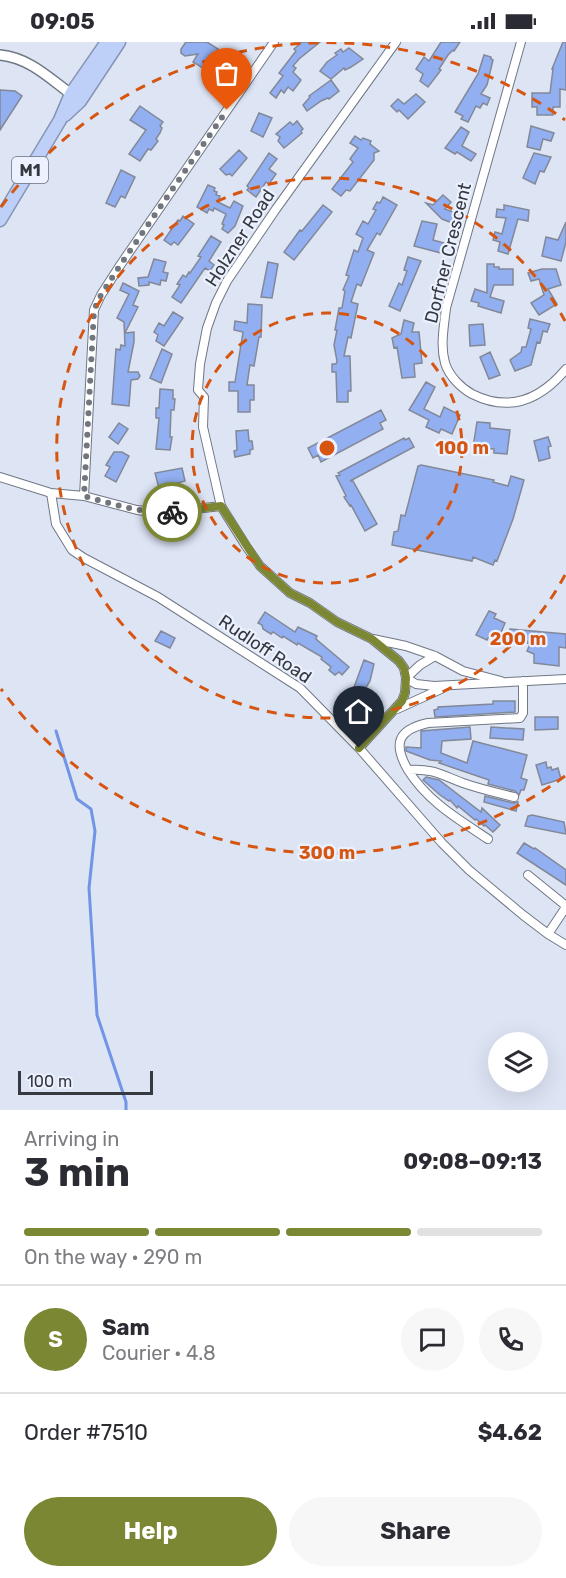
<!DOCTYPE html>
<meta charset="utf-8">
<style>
:root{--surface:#fff;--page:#f7f7f7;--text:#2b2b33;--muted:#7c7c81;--line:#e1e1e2;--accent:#7c8734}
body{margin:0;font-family:Rubik,sans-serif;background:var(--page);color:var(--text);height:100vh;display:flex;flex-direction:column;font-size:22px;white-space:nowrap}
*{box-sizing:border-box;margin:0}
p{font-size:20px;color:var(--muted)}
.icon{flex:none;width:33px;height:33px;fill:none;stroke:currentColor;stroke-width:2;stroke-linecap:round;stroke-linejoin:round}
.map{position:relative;height:1068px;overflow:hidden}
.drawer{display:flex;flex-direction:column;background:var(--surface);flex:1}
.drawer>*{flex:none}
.buttons{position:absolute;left:488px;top:990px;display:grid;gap:12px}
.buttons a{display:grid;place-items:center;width:60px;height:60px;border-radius:50%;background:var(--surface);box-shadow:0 6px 24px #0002;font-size:30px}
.scale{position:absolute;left:18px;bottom:15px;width:135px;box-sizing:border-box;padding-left:6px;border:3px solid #36393f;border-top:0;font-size:16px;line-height:21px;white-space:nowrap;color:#36393f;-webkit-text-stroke:4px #ebf1fe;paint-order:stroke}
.pin{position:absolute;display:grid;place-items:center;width:51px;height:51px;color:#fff;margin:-62px -26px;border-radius:50% 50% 50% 0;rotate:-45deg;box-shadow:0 0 6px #0007}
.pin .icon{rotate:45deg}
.courier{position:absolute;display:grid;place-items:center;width:60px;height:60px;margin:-30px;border:4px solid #7c8734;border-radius:50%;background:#fff;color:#222;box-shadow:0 2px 8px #0007}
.overview em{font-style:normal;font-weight:700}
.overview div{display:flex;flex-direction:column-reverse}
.overview{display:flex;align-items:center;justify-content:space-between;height:102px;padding:0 24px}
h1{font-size:39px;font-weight:700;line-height:45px}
.bar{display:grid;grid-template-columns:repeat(4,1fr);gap:9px 6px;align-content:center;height:72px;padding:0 24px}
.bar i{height:8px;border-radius:4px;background:var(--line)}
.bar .selected{background:var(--accent)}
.bar p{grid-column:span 4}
.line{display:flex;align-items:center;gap:15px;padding:0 24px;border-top:2px solid var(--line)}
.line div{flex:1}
.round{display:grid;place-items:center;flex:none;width:63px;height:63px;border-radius:32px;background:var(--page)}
.cta{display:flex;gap:12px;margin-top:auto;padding:12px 24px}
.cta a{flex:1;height:69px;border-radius:36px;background:var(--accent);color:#fff;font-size:24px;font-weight:700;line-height:69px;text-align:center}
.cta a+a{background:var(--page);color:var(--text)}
.status{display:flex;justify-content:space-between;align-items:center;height:42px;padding:0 30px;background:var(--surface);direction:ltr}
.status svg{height:16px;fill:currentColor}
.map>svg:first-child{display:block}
</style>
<div class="status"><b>09:05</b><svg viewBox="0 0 49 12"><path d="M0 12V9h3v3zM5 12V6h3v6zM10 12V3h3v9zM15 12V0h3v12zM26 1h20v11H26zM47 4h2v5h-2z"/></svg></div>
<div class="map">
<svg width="566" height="1068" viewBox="0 0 566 1068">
<rect width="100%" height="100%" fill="#dde4f4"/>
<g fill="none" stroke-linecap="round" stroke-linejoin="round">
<path stroke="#7294e5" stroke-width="3" d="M56 689 77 757 91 767 95 789 89 846 97 973 126 1060V1068"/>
</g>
<path fill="#92aff1" stroke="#828897" stroke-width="1.5" d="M186 0H207L218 7 206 28 193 20 198 12 185 14 181 11V7Z
M302 0H320L299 17 293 24 296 26 293 30 301 38 293 49 288 45 284 51 281 48 276 56 270 51 283 34 279 31 296 9 294 7Z
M441 0H460L454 9 453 8 448 13 439 27 441 28 428 45 420 39 423 32 416 27 424 15 429 19Z
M563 0H566V48L560 47V65H553V73H537V65H532V51H550L553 27H552Z
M349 6 363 17 351 25 345 28 344 26 331 37 320 29 327 20 337 13 335 11 341 7 343 10Z
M484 13 491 15V17L493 18 487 43 481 52 490 56 487 63 483 61 480 66 476 64 468 80 461 77 463 74 455 70 478 32Z
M331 38 339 49 329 57 328 56 321 59 307 69 303 63 310 55 309 54Z
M0 48 15 49 22 54 0 88Z
M416 52 425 60 408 77 399 68 397 70 391 64 398 57 404 62Z
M140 64 163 80 160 84 162 86 160 91 156 97 158 99 151 108 148 107 140 119 129 112 146 88 130 78Z
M259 71 272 76 263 95 251 89Z
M297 79 303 87 301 89 302 91 284 106 278 99 280 95 276 92 290 80 293 83Z
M531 84 554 91 551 99 543 97 540 108 527 105Z
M461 85 469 90 462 104 476 112 471 119 457 110 455 112 445 106Z
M355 94 361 98 363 96 371 99 370 102 379 109 374 111V118L350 149 346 148 341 154 332 147 353 120 350 117 358 106 350 101Z
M239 108 247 116 232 134 230 132 226 133 220 127Z
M269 111 277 117 269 127 276 132 269 142 266 140 256 155 247 148 249 146 247 144Z
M534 111 551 115 544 130 540 129 535 142 523 136Z
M121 128 135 135 125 156 121 154 115 165 106 161Z
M208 143 215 146 214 149 217 150 216 153 220 154 218 160 230 166 234 159 243 164 235 184 228 191 222 187 224 183 222 182 226 172 214 166 213 169 209 167 207 171 197 165Z
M443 153 451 160 445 167 458 172 455 182 442 177 426 161 433 163Z
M383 155 397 163 380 193 377 191 367 208 374 211 361 244 357 242 351 260 358 262 351 296 348 295 344 314H350L351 349H348V360H337L336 330H332V322H336L337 319 334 303 337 288H335L339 266H342L345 249 343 248 349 234 346 233 354 208 358 210 363 196 356 192 363 179 368 182 376 168 373 167 377 160 380 161Z
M323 163 332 170 294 218 284 210 300 188 302 189Z
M504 163 529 168 528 179 518 177 508 212 498 209 500 200 493 198 495 190 502 192 506 176 496 175 497 167 504 168Z
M183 174 194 182 178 203 174 200 171 203 164 198 178 178 180 179Z
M422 179 437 182 433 198 444 201 441 211 414 204Z
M566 180V200L561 219 542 214 546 195 558 198Z
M211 194 221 200 209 219 214 223 210 229 205 226 181 261 172 255 180 243 177 242 183 233 186 235 189 230 190 231 201 215 198 214Z
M408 215 421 219 400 269 389 264 399 241 402 243 407 229 404 228Z
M154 217 166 220 163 230 168 231 166 239 161 238 160 243 149 240V243L139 244 138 236 148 235Z
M268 220 278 222 272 256 261 255Z
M487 222H494V225H499V227H513V243H494L490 255 504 259 501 271 478 264 479 261 471 259 475 247 487 251Z
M542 227H556L561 243 548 247 557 262 539 273 531 261 544 253 539 237 531 239 528 231Z
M123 241 139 249 133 263 138 265 125 291 134 290V300L128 330H138L140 334 138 337 131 338 129 364 112 362 116 307 120 308 121 303 125 304 124 280 117 276 129 252 120 248Z
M248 262 262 263 261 295H259L254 324 250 323 247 343H254V358H250V370H238V349H229V340H235L243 290 234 288 235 279 247 281Z
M173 270 183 276 164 304 156 299 158 293 154 290 159 281 164 284Z
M530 277 550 282 547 290 543 289 540 301 537 300 531 323 515 329 510 318 521 310 522 305H526L531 287 528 286Z
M404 278 414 281 412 290H419L422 321 414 322 415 335 402 336 397 305 394 306 392 296 401 292Z
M483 282 485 303 470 304 469 283Z
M162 307 172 312 161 341 150 336Z
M490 310 500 333 489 337 480 315Z
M426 340 435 345 424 367 440 375 444 365 460 373 452 392 441 387 439 391 426 385 429 378 409 368Z
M160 347 173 348V357H175L174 368H171L170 395H172L170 408 156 407 159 376H156V366H159Z
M381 368 386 378 380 381 383 387 321 420 318 413 313 416 308 406Z
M477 380 490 381V386L510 388 507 412 494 411V407L473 405Z
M119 381 128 387 118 402 109 395Z
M248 388 249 399H252L253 407 250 408V412L235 415 234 409 237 408 236 389Z
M548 395 551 404 548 405 550 416 539 419 534 399Z
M404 396 405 398 409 396 414 405 350 439H353L377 482 365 489 351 463 350 464 344 455 346 454 336 434 340 433 338 431Z
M114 410H122L129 414 116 440 105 434 110 425 106 423Z
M421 423 494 438 493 440 508 444 511 434 524 438 513 477 497 519 495 518 493 523 473 515 472 519 392 503 394 490 398 489 401 473 405 474 418 424Z
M182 426 185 439 159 446 155 431Z
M489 569 496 572 494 576 505 581 498 598 489 594 487 598 476 593Z
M265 570 295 590 298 585 317 594 316 597 349 625 342 633 339 630 335 633 329 628 331 625 321 617 322 615 298 601 297 603 283 594 282 596 273 590 271 592 263 587 262 583 258 581Z
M510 587 566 592V606L559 605V624L534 621V612L527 609 530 602 527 601V599L510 598Z
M161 589 175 596 170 606 155 599Z
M364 618 374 622 370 639 362 652 353 648Z
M493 659H515V670L435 675 434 668 438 667V665L493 662Z
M535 675H558V687L535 688Z
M470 685 471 697 442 699 441 711 467 721 473 699 527 713 521 736 527 738 524 748H521L519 753 515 749 488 742 489 738 439 721 441 719 430 718 406 709V705L421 706V689Z
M491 685 524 687 523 698 490 696Z
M546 720 547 726 551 725 552 728 558 726 561 737 542 743 536 723Z
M426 735 439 738 481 770 482 766 500 783 493 790 485 783 484 784 476 777 475 778 458 764 457 766 450 758 449 759 440 753 423 738Z
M485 754 513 761 518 760 516 769 484 760Z
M532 773 564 780 566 792 525 784 528 774Z
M524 801 534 807 535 806 566 828V843L517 811Z"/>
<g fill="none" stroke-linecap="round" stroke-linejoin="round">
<g stroke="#707785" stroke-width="10">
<path id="minor" d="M521 0 446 266C444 285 440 303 445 321 449 334 461 346 472 352 510 371 541 357 566 327
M0 435 51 451 84 454 137 468 160 471 221 464
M51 451 56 482 72 508 84 516 158 555 300 646 359 706 442 801 469 828 523 873 548 892 566 903
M84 454 94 268 101 253 121 222 274 0
M373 597 406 604 435 614 463 629 501 639
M406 636 416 642 434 644 566 637
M406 636 420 623 435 614
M397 667 441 647
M359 706 402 659 405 651 406 636 404 626 399 619 372 597 337 580 310 561 290 551 260 524 246 504 221 464 203 385 204 355 198 348 200 322 207 286 216 261 227 239 276 167 396 0
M408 728C427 759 458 777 488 797
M514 755C498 751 480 747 463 741 442 733 432 726 408 728 393 702 397 688 428 681L520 676 523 671V639
M528 833 566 864
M548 892 566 865"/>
</g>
<g stroke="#707785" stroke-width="12">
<path id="tertiary" d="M0 13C31 16 51 38 75 55"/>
</g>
<g stroke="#8594b6" stroke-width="15">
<path id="trunk" d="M65 73 80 59 119 0
M0 178 60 78 71 52 107 0"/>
</g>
<use href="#minor" stroke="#fff" stroke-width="8"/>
<use href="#tertiary" stroke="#fff" stroke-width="9"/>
<use href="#trunk" stroke="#bfd0f8" stroke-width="12"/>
</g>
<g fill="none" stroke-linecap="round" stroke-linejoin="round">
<path stroke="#70757e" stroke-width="6" stroke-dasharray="0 10.8" d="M172 470C142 472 113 462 84 454L94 268 101 253 121 222 227 68"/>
<path stroke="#7c8734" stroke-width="8" d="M172 470 221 464 260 524 290 551 310 561 337 580 372 597 399 619 404 626 406 636 405 651 402 659 359 706"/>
</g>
<g fill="none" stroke="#d65611" stroke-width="3" stroke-dasharray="10 8">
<circle cx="327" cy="406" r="135"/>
<path d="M565 533A270 270 0 1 1 565 279"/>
<path d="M565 734A405 405 0 0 1 1 647M1 165A405 405 0 0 1 565 78"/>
</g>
<g text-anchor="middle" stroke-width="4.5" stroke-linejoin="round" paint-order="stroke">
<rect fill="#ebf1fe" stroke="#6c7078" stroke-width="1.5" x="12" y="115" width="36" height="26" rx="4.5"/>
<g font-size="16" font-weight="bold" fill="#36393f">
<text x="30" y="134">M1</text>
</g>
<g font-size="18" fill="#36393f" stroke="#ebf1fe">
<text transform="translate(240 196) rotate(-57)" y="6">Holzner Road</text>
<text transform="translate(448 211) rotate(-76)" y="6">Dorfner Crescent</text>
<text transform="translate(265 607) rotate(34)" y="6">Rudloff Road</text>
</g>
</g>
<circle cx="327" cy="406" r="9" fill="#d65611" stroke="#ebf1fe" stroke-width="3"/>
<g font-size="18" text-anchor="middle" font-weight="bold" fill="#d65611" stroke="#ebf1fe" stroke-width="4.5" stroke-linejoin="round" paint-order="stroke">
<text x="462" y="412">100 m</text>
<text x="518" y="603">200 m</text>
<text x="327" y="817">300 m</text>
</g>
</svg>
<div class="buttons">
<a><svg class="icon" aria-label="layers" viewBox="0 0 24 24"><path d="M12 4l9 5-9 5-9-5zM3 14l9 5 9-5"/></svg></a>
</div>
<div class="scale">100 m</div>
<div class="pin" style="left:227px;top:68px;background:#ea580c"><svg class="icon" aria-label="bag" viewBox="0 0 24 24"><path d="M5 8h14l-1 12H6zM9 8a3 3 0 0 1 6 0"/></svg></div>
<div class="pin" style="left:359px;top:706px;background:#1f2937"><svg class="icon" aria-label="home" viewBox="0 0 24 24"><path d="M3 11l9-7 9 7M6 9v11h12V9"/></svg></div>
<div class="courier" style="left:172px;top:470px"><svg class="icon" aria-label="bike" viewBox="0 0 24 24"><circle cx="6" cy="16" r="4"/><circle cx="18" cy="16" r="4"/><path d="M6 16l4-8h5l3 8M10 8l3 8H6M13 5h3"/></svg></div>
</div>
<section class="drawer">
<div class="overview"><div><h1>3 min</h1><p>Arriving in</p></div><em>09:08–09:13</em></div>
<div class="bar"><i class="selected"></i><i class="selected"></i><i class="selected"></i><i></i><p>On the way · 290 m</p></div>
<div class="line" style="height:108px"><b class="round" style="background:var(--accent);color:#fff">S</b><div><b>Sam</b><p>Courier · 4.8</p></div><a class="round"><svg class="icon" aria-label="chat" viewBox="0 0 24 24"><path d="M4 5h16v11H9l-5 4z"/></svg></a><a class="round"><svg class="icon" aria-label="phone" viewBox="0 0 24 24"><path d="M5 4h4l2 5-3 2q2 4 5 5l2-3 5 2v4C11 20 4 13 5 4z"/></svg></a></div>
<div class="line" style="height:78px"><div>Order #7510</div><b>$4.62</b></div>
<div class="cta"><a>Help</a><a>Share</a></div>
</section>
